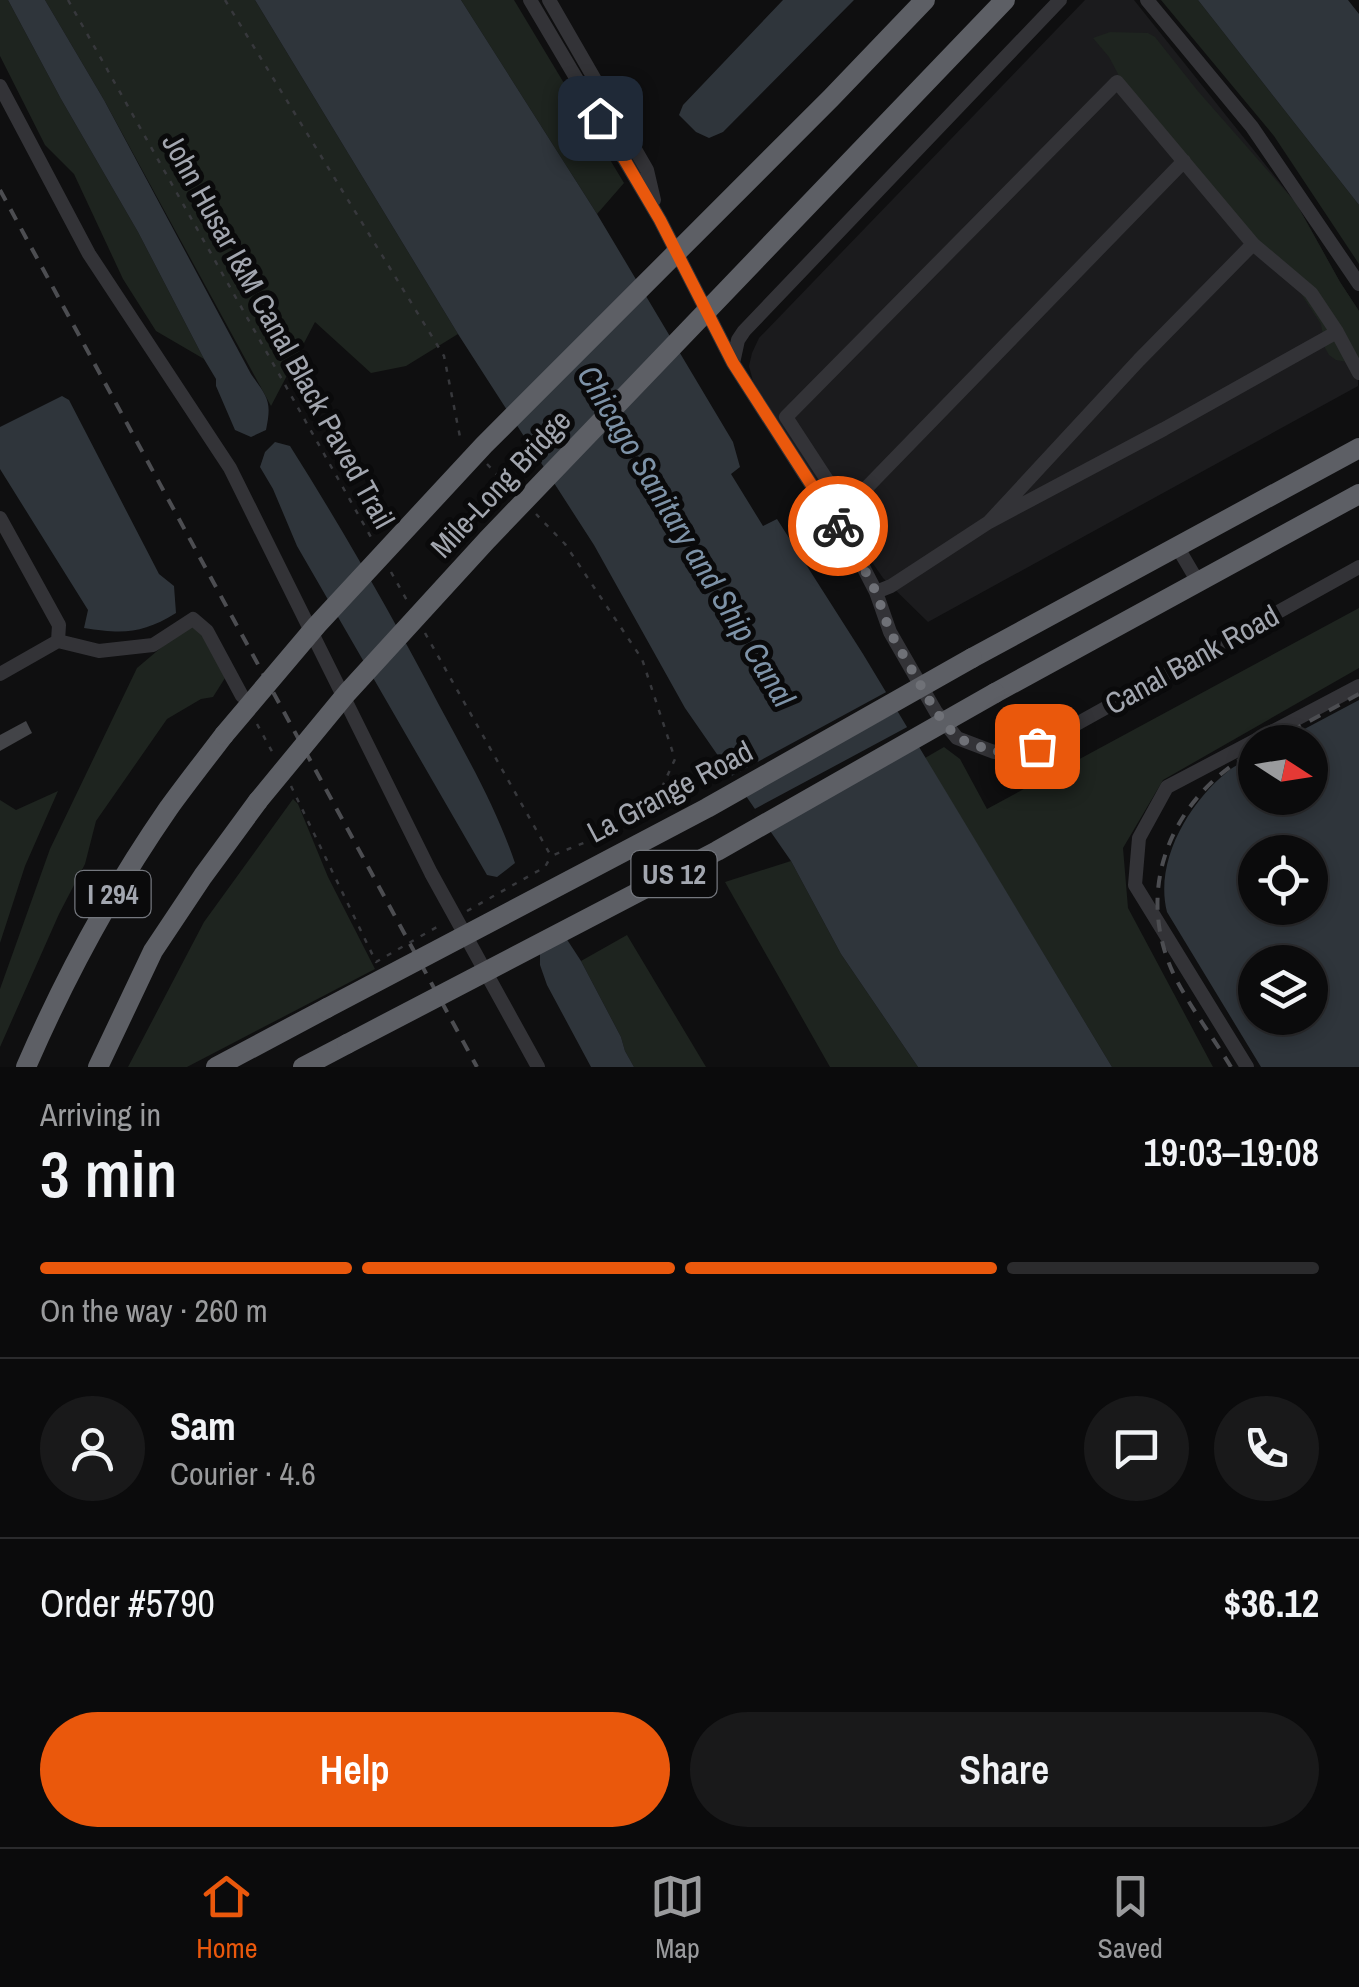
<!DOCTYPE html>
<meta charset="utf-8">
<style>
:root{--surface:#0b0b0c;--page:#19191a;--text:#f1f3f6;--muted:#9a9b9d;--line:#2b2b2d;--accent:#ea580c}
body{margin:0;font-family:"Archivo Narrow",sans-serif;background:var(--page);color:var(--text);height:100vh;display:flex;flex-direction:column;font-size:38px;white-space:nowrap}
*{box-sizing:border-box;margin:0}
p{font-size:32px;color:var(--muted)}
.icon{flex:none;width:55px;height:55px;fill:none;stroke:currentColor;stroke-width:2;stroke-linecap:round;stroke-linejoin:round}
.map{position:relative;height:1067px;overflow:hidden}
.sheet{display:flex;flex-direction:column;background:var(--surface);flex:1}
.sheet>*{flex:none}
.needle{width:65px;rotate:102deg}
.controls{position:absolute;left:1238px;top:725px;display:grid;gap:20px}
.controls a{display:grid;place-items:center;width:90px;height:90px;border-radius:50%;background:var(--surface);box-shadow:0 5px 15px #0003,0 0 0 2px var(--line);font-size:50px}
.pin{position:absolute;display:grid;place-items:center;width:85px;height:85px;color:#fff;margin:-42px;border-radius:20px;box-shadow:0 5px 15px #0006}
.courier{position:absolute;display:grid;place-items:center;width:100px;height:100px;margin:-50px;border:8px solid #ea580c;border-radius:50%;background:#fff;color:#222;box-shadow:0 2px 12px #0007}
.headline em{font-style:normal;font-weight:600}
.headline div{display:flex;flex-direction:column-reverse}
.headline{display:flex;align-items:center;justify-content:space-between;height:170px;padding:0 40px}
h1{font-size:65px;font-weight:600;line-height:75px}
.bar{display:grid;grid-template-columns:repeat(4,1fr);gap:15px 10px;align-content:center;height:120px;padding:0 40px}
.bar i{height:12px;border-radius:8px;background:var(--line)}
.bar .selected{background:var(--accent)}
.bar p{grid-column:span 4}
.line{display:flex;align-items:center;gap:25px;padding:0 40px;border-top:2px solid var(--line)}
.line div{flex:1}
.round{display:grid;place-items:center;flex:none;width:105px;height:105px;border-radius:52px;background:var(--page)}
.cta{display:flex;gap:20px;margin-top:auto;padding:20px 40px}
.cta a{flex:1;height:115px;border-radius:60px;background:var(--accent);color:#fff;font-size:40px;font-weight:600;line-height:115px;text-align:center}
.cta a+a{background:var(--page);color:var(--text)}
.tabs{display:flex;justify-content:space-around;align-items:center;height:140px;border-top:2px solid var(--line);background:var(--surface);font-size:28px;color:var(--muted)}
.tabs a{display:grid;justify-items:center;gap:5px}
.tabs .selected{color:var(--accent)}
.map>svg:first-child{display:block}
</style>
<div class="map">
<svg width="1359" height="1067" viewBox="0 0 1359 1067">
<rect width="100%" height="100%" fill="#0f0f10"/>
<path fill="#1b1b1d" d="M1085 0H1134L1296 203 1340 282 1359 311 1358 386 928 622 883 578 820 487 753 381 749 366 752 353 759 338Z"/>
<path fill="#1e241f" d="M0 0H8L61 99 138 232 204 359 156 331 123 279 74 174 45 145 0 56Z
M45 0H255L458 334 406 366 371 373 315 322 271 406 104 100Z
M461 0H514L624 183 597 214Z
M1161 0H1198L1359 205V264L1274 136Z
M1110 32 1148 33 1155 37 1197 90 1296 203 1340 282 1359 311V364L1336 360 1329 355 1325 348 1321 324 1298 289 1126 89 1109 57 1093 38Z
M1359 608V668L1163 780 1123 848 1128 908 1213 1067H1112L925 758 944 747 960 759 987 809Z
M189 624 205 635 225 678 213 697 201 699 167 719 96 821 85 864 59 914 0 1047V989L50 849 137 668Z
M58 791 25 866 0 943V800L16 810Z
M293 799 298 804 328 877 375 969 187 1067H128L204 922Z
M791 861 841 954 918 1067H830L725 882Z
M627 935 706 1067H634L625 1051 621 1037 581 961Z"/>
<path fill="#2f353b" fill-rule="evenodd" d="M8 0H45L104 100 251 374C268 398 272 401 266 430L251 437 235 430 216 386V379L204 359 138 232 61 99Z
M255 0H461L597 214 733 442 740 467 731 474 763 526 777 519 863 654 1112 1067H918L841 954 791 861 685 708 594 545 458 334Z
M783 0H854L723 132 709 138 696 132 679 115 683 105Z
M1198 0H1348L1359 14V205Z
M62 396 69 400 159 574 174 586 176 613C142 634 123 634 84 628L88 610 0 469V427Z
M275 442 290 446C343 530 393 617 439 705 467 757 496 807 515 863L497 877 487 875 297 546 273 489 260 467 265 452Z
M1359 700V1067H1261L1167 912C1154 861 1189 803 1227 772 1235 765 1246 761 1255 756V798H1310V742H1280ZM1255 852H1310V908H1255ZM1255 962H1310V1018H1255Z
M540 936 566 938 581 961 621 1037 625 1051 634 1067H591L547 985 540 965Z"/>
<path fill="#0f0f10" d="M890 690 902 709 741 797 728 778Z
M911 725 923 745 765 831 751 811Z"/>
<path fill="#434448" d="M26 721 32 733 0 751V735Z"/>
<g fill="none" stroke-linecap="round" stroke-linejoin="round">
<path stroke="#37383c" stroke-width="2.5" stroke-dasharray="5 8" stroke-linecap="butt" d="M68 0 372 539
M225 0 444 356 460 437 464 441
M487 464 513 491
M391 572 409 604
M425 633 551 856 621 828 658 796 675 759 642 659 565 544 536 514
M257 724 275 757
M291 786 376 962 442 924
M467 911 545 867 551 856"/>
<path stroke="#333337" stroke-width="14" d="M530 0 660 220 733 363 859 559 876 592 890 632 936 712 957 738 994 752 1037 746 1359 567
M549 0 647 170 654 200
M1147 0 1252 127 1359 284
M0 86 89 254 230 468 431 873 538 1067
M1253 244 1311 293 1337 332
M733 363 738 340 744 331 1060 0
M0 518 59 625 58 641
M989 522 1139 360 1253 244 1117 82 786 417 846 509 1184 161
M1178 548 1198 582
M876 592 891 586 989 522 1164 429 1337 332 1359 373
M58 641 99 651 153 645 193 619 207 631 242 696
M0 674 58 641
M1247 1067 1135 885 1139 838 1167 787 1359 686"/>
<path stroke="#5d5f65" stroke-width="20" d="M972 658 1359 448
M995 693 1359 494
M26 1067C65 977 112 890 168 809 186 784 205 760 224 735
M98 1067 153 951 203 876 258 801
M216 1067 327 1008
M303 1067 347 1044"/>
<path stroke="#4c4d51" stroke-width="4" stroke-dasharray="12 10" stroke-linecap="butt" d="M0 190 477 1067
M1271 742 1359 694
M1231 1067C1214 1039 1193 1011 1177 981 1131 892 1170 797 1255 751"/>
<path stroke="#5d5f65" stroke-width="20" d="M224 735 317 625 484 445 831 98 925 0
M258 801 347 693 487 540 1005 0
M327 1008 707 808 972 658
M347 1044 717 851 995 693"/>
</g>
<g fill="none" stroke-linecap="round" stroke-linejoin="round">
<path stroke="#6f7177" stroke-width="10" stroke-dasharray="0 18" d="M838 526 859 559 876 592 890 632 936 712 957 738 994 752 1037 746"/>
<path stroke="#ea580c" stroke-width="12" d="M600 118 660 220 733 363 838 526"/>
</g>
<g text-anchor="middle" stroke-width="10" stroke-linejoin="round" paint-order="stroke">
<g fill="#0a0a0b" stroke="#74777e" stroke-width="2.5">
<rect x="631.5" y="851" width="85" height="46" rx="8"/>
<rect x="75.5" y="871" width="75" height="46" rx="8"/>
</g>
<g font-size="28" font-weight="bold" fill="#a2a6af">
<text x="674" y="884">US 12</text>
<text x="113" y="904">I 294</text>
</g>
<g font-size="30" fill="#a2a6af" stroke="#0a0a0b">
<text transform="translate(278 331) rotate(61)" y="10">John Husar I&amp;M Canal Black Paved Trail</text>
<text transform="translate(501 484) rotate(-47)" y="10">Mile-Long Bridge</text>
<text transform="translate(1192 660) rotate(-29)" y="10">Canal Bank Road</text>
<text transform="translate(670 792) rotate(-28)" y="10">La Grange Road</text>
</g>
<g font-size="32" font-style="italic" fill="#7d92a7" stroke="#0a0a0b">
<text transform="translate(686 536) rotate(59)" y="11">Chicago Sanitary and Ship Canal</text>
</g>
</g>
</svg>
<div class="controls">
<a><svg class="needle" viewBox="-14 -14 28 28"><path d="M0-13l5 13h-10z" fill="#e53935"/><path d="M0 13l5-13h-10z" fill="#9a9b9d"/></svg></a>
<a><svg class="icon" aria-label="locate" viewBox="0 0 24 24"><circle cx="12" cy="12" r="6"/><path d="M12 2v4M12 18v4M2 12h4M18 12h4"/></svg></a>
<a><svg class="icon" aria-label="layers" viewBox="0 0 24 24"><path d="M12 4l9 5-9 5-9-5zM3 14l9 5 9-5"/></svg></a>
</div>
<div class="pin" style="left:1037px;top:746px;background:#ea580c"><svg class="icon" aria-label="bag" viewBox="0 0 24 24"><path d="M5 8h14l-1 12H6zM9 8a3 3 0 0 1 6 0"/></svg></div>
<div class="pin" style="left:600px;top:118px;background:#1f2937"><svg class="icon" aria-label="home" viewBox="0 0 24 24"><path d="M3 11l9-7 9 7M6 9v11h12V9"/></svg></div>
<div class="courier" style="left:838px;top:526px"><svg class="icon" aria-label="bike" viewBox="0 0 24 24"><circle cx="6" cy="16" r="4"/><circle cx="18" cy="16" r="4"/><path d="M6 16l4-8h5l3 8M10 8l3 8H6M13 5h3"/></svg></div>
</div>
<section class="sheet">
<div class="headline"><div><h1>3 min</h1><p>Arriving in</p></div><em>19:03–19:08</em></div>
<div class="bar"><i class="selected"></i><i class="selected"></i><i class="selected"></i><i></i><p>On the way · 260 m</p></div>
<div class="line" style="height:180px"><a class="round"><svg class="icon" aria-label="person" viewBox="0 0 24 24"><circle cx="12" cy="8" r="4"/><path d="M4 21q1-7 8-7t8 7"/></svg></a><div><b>Sam</b><p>Courier · 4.6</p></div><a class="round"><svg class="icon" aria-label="chat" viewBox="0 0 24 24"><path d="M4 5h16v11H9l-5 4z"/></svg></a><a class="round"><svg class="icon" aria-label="phone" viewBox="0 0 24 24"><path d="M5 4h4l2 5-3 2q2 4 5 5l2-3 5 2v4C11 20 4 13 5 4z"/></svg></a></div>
<div class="line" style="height:130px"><div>Order #5790</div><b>$36.12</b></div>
<div class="cta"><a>Help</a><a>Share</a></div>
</section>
<nav class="tabs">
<a class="selected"><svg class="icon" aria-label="home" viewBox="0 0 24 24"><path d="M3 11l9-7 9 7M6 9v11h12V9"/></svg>Home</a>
<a><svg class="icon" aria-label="map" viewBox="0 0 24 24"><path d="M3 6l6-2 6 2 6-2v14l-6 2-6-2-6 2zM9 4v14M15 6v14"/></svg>Map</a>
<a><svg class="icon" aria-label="saved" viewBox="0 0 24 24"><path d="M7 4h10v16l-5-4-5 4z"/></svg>Saved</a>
</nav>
